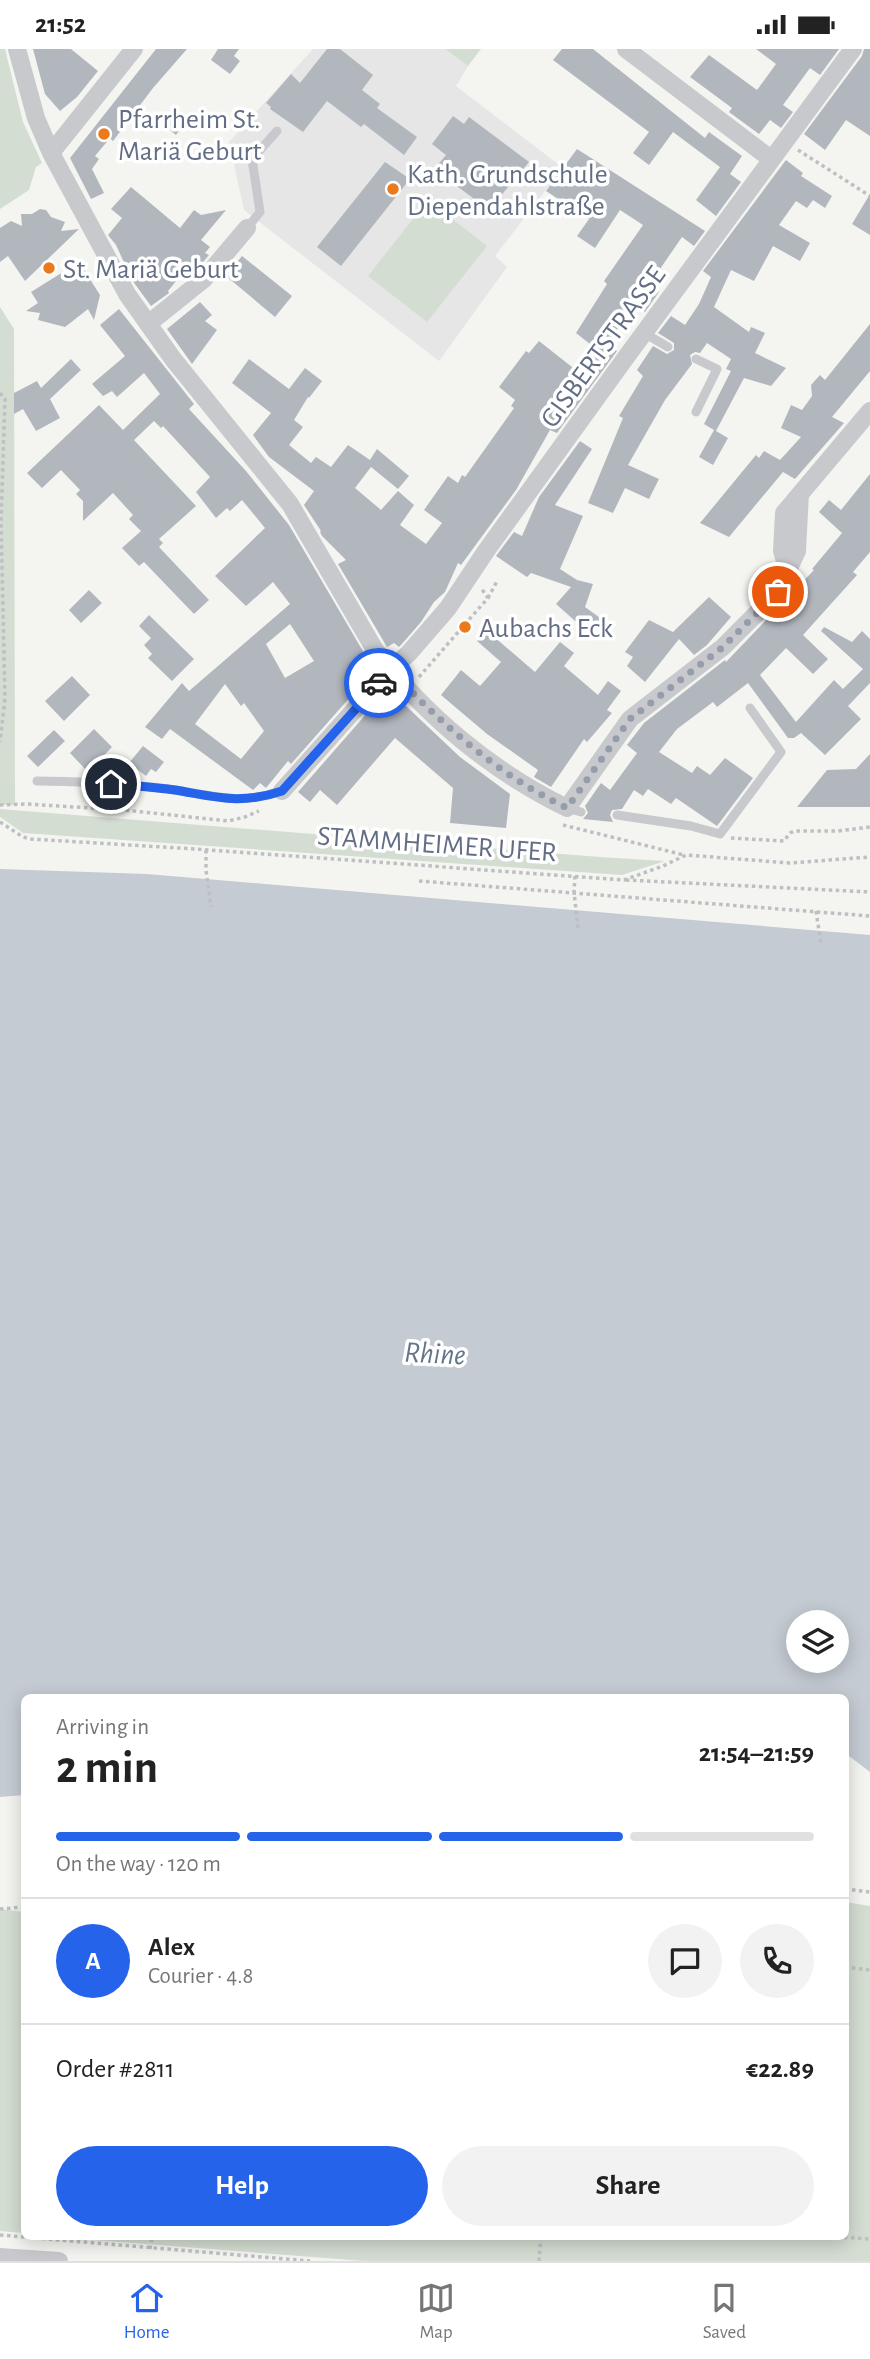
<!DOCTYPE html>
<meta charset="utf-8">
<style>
:root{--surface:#fff;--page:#f2f2f2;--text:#222;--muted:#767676;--line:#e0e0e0;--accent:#2563eb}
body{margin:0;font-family:"Alegreya Sans",sans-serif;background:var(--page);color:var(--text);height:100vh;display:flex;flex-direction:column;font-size:26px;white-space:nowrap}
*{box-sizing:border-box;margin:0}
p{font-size:23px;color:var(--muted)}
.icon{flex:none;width:38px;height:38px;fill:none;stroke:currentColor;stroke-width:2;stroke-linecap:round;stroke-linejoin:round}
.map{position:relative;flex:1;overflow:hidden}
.panel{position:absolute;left:21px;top:1645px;width:828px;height:546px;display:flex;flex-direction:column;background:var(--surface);border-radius:10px;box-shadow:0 4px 18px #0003}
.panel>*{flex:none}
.fabs{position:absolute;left:786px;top:1561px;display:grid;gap:14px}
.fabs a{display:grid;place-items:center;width:63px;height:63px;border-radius:50%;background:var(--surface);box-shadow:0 4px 18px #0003;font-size:35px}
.pin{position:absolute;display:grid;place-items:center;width:60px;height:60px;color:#fff;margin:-30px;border:4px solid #fff;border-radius:50%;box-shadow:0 2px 7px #0007}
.courier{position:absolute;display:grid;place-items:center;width:70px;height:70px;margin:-35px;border:5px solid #2563eb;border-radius:50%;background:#fff;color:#222;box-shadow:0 2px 9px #0007}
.overview em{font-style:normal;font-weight:700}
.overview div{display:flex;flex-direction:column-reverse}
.overview{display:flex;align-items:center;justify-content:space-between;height:119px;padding:0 35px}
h1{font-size:46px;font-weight:700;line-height:52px}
.bar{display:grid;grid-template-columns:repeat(4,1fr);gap:10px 7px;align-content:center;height:84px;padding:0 35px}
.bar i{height:9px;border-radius:5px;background:var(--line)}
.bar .active{background:var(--accent)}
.bar p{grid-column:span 4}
.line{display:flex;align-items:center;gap:18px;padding:0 35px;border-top:2px solid var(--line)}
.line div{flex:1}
.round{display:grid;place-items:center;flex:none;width:74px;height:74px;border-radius:37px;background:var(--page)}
.button{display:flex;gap:14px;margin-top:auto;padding:14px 35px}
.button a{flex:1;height:80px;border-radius:42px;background:var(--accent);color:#fff;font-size:28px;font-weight:700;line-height:80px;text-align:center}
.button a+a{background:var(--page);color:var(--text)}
.status{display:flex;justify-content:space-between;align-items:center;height:49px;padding:0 35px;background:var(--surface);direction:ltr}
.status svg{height:19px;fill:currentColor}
.dock{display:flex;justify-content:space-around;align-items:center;height:98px;border-top:2px solid var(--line);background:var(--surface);font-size:19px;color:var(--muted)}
.dock a{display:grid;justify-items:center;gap:4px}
.dock .active{color:var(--accent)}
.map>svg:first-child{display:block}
</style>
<div class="status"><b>21:52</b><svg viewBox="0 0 49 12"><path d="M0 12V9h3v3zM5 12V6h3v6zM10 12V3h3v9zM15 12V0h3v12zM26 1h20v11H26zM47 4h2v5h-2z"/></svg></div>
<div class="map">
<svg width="870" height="2212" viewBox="0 0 870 2212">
<rect width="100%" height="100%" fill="#f4f5f1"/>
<path fill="#e5e6e5" d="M313 0H445L468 17 456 37 563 119 495 207 507 218 439 312 244 161 229 93Z"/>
<path fill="#d4ddd2" d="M0 0H5L23 73 42 114 36 118 29 141 0 160Z
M445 0H481L468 17Z
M428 151 487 197 427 273 368 227Z
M0 258 14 280 15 756H0Z
M0 760 600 808 665 812 622 826 23 784 0 768Z
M845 1853 870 1857V2212H364L55 2188H845Z
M0 1860 24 1863V2184L0 2182Z"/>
<path fill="#c4cbd2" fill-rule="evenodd" d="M0 820 147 825 870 886V1723L845 1704V1648H24V1746L0 1748ZM798 1573H836V1612H798Z"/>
<path fill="#b2b7be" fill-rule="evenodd" d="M33 0H71L98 22 77 48 60 62 45 45Z
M156 0H187L153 39 113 92 110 89 95 107 99 110 92 120 104 144 91 150 70 109Z
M218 0H239L234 7 240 12 230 25 211 11Z
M327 0H340L373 26 362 41 380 55 377 59 417 88 404 106 364 75 361 78 327 52 303 83 270 60 271 58 266 54 291 25 300 34Z
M562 0H593L705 89 709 83 742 107 730 125 741 133 716 167 696 151 720 118 673 83 649 116 633 104 649 83 553 11Z
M756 0H839L820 26 810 19 783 56 793 63 781 79 770 71 759 85 729 63 732 59 690 28 709 6 757 41 776 15Z
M864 0H870V87L846 71 825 101 804 85 862 7Z
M175 60 187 70 176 86 164 76Z
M453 67 464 75 469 68 529 113 489 161 434 120 446 106 432 95Z
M577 100 705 182 694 197 682 188 649 236 659 243 645 263 635 256 621 275 607 295 617 302 557 384 550 381 516 441 461 516 458 514 445 543 434 553 421 573 401 596 399 598 394 594 387 598 338 515 346 511 322 487 320 483 321 482 304 456 314 442 269 408 253 386 271 364 232 334 249 310 289 340 305 319 322 332 309 349 308 348 294 371 303 378 289 396 311 414 316 408 331 418 348 396 370 411 377 400 409 427 398 440 371 418 355 439 381 461 398 442 414 456 400 476 426 495 442 474 424 461 448 427 458 434 462 426 465 428 514 359 511 357 515 351 499 338 526 302 529 304 539 292 577 322 595 299 576 284 607 235 604 232 643 176 620 161 595 199 577 187 589 170 546 142Z
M786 111 803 124 801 127 832 147 825 159 813 151 807 159 796 152 779 176 810 194 800 212 773 197 754 232 731 221 714 258 749 283 751 278 765 284 755 304 786 319 771 337 744 329 716 382 728 389 713 416 699 408 714 381 704 375 731 322 726 320 731 310 707 294 700 304 695 303 690 306 692 315 665 351 628 416 659 430 649 450 625 439 613 464 588 454 623 369 619 367 643 327 637 321 653 297 667 305 674 301V294L658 284 671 267 685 276 699 255 711 228 703 222Z
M385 113 410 130 341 217 317 198Z
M131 138 180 179 194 161 201 166 226 161 201 191 210 198 205 204 209 206 198 219 191 214 168 242 169 244 151 257 132 231 116 196 108 186 122 169 111 160Z
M870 145V186L852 175Z
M40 160 46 161 51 168 65 173 61 182 79 180 25 232 8 207 0 213V179L11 172 22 177 21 165H32Z
M242 207 292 247 275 268 226 227Z
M79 213 100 246 94 271 88 260 65 278 38 271 40 264 26 262 38 254 31 243Z
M200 253 212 266 205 272 217 281 192 315 167 280Z
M119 260 194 355 189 360 246 422 289 476 367 609 359 615 367 629 291 715 288 712 266 739 260 734 253 741 170 680 162 690 145 678 182 634 189 642 290 555 273 533 246 557 215 527 265 479 242 451 230 462 227 459 216 469 196 443 210 428 163 377 161 379 154 372 134 391 196 457 159 490 163 494 159 498 209 551 194 565 144 513 139 517 122 499 141 482 129 470 133 466 113 444 83 472V452L76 445 80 441 61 421 42 439 27 424 99 356 123 381 160 345 144 324 117 348 112 342 103 347 92 335 125 307 100 276ZM290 575 314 612 285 629 266 595ZM225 635 241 657 244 654 264 682 241 710 195 675Z
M870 275V322L832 368 844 374 795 430 783 423 729 488 700 474 756 406 759 409 764 402 780 411 801 388 781 379 791 356 802 361 812 347 811 336 820 326 825 331Z
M71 310 81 321 50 350 60 369 36 382 23 360 14 365V344L37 332 41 339Z
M580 392 592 400 555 456 583 467 560 520 577 531 593 535 585 558 603 571 591 586 556 555 571 538 531 524 527 528 496 507 514 483 522 487 539 448Z
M870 425V503L853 523 857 526 803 586 828 610 813 625 786 599 760 626 796 673 834 631 843 640 863 620 821 582 824 578 852 593 862 582 870 590V634L848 657 861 670 825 706 801 684 794 689H788L748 634 717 658 713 653 677 680 659 703 692 724 697 717 710 726 725 709 753 729 717 777 676 749 671 755 648 740 643 747 634 741 622 760 612 761 610 766 613 773 583 770 588 764 585 757 601 734 610 741 637 704 627 696 644 674 725 611 726 613 814 521 812 520 842 484 819 463 829 451 841 461Z
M89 541 102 554 81 574 69 561Z
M709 548 731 568 707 596 694 606 679 590 645 633 627 617 633 608 625 603 649 571 673 583Z
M149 566 194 610 172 632 148 609 152 605 144 596 151 589 139 577Z
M486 581 535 623 560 593 574 604 564 617 598 646 608 632 621 642 607 661 612 664 587 693 584 690 551 738 534 728 538 721 487 685 441 646 461 621 480 637 501 613 477 592Z
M72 627 90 646 64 672 45 652Z
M388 640 460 708 510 745 506 779 450 774 453 739 395 689 337 756 320 741 310 753 298 743Z
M94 680 112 698 88 723 70 704Z
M54 681 65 692 38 718 27 707Z
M143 697 164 713 156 723 151 720 146 727 129 714Z
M870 705V758H797L827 721 856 720Z"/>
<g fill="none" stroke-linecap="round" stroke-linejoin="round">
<path stroke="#bebfc2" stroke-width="3.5" stroke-dasharray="3.5 3.5" stroke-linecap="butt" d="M798 101 870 147
M0 344 5 350 1 473 5 649 0 693
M488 549 497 532
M464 573 466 574 488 549 481 539
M419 628 466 574
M0 756 26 755 124 761 228 772 245 768 259 762
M0 773 23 788 31 790 195 800 624 831 663 817 686 806 790 814 870 808
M563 776 684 806
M731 789 784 792 790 784 794 782H838L870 778
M206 801V821L211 858
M575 827 574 843 578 879
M626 831 870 843
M419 832 870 867
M816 862 821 895
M845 1840 870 1843
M0 1860 24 1858
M845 1918 870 1921
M0 2186 310 2212
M837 2188 870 2190
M150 2200 152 2188
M539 2212 541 2188"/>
<path stroke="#c7c9cd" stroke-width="9" d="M247 179 260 163 252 110 277 82
M644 284 668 298
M696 310 717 320 696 363
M37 732C78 732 119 735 160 739 207 744 234 758 282 742
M567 759 581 763
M617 766 691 777 720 785 781 703 750 659"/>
<path stroke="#c7c9cd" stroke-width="18" d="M17 0 36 69 51 104 127 245 173 310 290 455 375 601C425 667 493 723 567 759L630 670 723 598 778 543 797 502 800 445
M626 0 771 110
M51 104 134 0
M148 275 204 230 247 179
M788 522 782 502 784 464 870 362
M282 742 390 621 409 604 448 559 486 502 624 311 853 0
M0 2208 59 2212"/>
</g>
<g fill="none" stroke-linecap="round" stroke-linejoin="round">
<path stroke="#969daa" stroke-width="7" stroke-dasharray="0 12.6" d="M379 634 390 621C443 676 498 726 567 759L630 670 723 598 778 543"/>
<path stroke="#2563eb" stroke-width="9" d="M111 735C132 737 154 738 175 741 217 748 240 756 282 742L379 634"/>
</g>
<g fill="#eb7a1c" stroke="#fff" stroke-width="2.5">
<circle cx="104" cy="85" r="7"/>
<circle cx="393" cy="140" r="7"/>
<circle cx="49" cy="219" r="7"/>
<circle cx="465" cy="578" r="7"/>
</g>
<g text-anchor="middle" stroke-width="7" stroke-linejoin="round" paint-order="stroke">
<g font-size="28" fill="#636e84" stroke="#fff" text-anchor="start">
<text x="118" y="79">Pfarrheim St.<tspan x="118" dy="32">Mariä Geburt</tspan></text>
<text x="407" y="134">Kath. Grundschule<tspan x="407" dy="32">Diependahlstraße</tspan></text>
<text x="63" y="229">St. Mariä Geburt</text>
<text x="479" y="588">Aubachs Eck</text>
</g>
<g font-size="28" fill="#636e84" stroke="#fff">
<text transform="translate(602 297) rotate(-54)" y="10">GISBERTSTRASSE</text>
<text transform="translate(437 794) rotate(4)" y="10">STAMMHEIMER UFER</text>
</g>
<g font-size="30" font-style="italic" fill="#637688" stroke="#fff">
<text transform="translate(435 1304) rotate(3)" y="10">Rhine</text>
</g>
</g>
</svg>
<div class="fabs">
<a><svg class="icon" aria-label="layers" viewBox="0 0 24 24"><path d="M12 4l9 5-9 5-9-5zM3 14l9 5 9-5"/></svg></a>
</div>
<div class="pin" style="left:778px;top:543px;background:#ea580c"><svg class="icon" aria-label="bag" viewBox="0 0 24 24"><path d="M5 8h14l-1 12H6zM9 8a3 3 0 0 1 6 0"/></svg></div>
<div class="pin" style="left:111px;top:735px;background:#1f2937"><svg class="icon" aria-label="home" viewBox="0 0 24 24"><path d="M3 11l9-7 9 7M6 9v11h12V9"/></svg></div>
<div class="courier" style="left:379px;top:634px"><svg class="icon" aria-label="car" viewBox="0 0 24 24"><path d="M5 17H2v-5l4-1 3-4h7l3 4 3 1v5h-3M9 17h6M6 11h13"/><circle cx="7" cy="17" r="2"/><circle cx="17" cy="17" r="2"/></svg></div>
<section class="panel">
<div class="overview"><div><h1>2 min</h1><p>Arriving in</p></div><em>21:54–21:59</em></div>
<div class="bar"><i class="active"></i><i class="active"></i><i class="active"></i><i></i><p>On the way · 120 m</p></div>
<div class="line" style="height:126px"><b class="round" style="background:var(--accent);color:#fff">A</b><div><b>Alex</b><p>Courier · 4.8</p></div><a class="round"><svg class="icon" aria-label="chat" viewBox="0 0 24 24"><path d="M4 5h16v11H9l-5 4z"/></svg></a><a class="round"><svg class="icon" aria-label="phone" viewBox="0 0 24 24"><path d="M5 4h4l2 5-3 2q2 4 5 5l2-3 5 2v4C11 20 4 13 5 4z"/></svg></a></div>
<div class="line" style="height:91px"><div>Order #2811</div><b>€22.89</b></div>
<div class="button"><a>Help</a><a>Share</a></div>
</section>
</div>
<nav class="dock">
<a class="active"><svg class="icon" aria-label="home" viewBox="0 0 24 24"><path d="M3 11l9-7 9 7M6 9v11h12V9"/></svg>Home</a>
<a><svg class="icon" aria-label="map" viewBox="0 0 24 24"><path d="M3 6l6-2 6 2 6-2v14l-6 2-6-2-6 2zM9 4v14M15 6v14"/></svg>Map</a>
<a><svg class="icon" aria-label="saved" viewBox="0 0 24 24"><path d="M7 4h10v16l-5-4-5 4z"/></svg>Saved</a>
</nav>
